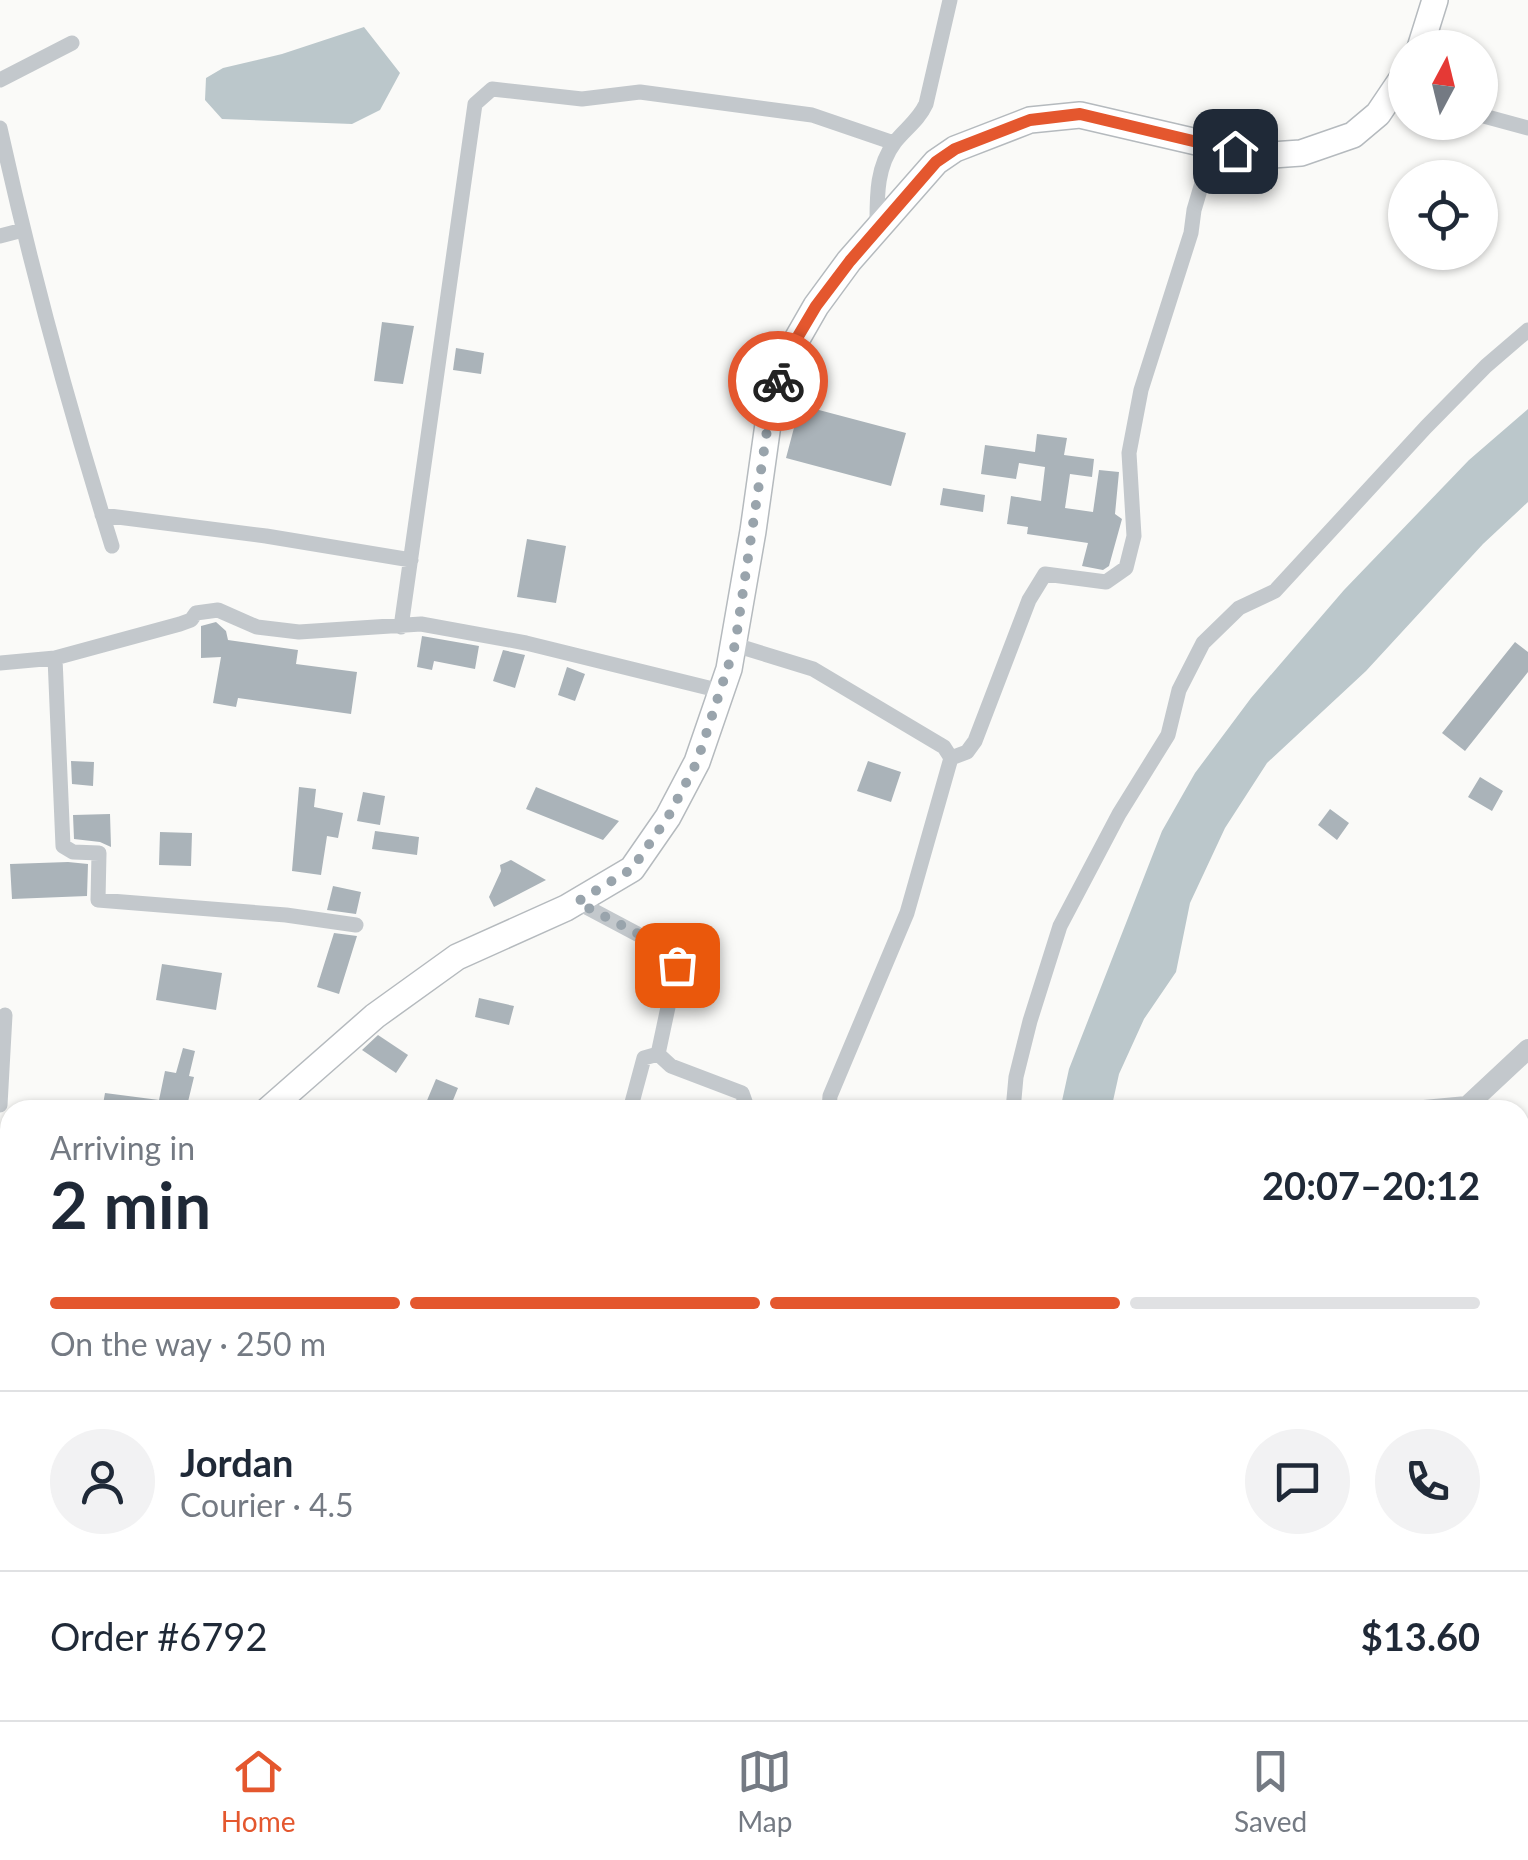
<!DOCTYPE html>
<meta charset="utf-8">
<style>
:root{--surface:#fff;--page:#f2f2f3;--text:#1f2937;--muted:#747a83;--line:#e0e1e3;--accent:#e4572e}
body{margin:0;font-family:Lato,sans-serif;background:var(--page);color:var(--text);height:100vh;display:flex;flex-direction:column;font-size:38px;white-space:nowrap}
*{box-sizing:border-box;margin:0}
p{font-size:32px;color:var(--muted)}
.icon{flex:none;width:55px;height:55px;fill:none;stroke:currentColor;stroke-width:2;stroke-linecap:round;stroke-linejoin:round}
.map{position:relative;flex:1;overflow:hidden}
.drawer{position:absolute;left:0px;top:1100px;width:1530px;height:620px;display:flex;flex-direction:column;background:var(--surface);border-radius:30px 30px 0 0;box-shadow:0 2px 8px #0004}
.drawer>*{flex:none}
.needle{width:65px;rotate:7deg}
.buttons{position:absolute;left:1388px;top:30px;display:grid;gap:20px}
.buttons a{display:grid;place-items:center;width:110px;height:110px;border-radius:50%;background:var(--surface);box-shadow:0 2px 8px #0004;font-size:50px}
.pin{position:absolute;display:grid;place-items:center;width:85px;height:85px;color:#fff;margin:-42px;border-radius:20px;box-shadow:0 5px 15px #0006}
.courier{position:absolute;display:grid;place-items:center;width:100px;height:100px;margin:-50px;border:8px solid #e4572e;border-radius:50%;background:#fff;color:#222;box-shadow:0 2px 12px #0007}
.summary em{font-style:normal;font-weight:700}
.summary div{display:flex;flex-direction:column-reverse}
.summary{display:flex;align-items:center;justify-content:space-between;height:170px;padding:0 50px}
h1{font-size:65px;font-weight:700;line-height:75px}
.bar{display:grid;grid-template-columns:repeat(4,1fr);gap:15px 10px;align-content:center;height:120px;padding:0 50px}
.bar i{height:12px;border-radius:8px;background:var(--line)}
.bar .current{background:var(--accent)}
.bar p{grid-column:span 4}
.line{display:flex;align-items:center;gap:25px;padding:0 50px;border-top:2px solid var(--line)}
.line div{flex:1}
.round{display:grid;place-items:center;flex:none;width:105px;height:105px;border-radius:52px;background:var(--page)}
.menu{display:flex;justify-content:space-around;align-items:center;height:140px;border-top:2px solid var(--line);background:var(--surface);font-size:28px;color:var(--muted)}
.menu a{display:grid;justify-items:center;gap:5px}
.menu .current{color:var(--accent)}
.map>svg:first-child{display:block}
</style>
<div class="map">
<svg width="1528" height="1720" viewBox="0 0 1528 1720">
<rect width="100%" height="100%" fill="#fafaf8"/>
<path fill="#bbc7cb" d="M364 27 400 73 380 110 352 124 222 119 205 100 206 78 223 68 282 54Z
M1528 409V502L1483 544 1366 671 1267 763 1225 828 1190 903 1176 972 1144 1019 1119 1074 1111 1110H1060L1069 1069 1162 831 1195 773 1251 698 1344 590 1469 460Z
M1170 1710H1275L1283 1720H1176Z"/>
<path fill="#aab3b9" d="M382 322 414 326 403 384 374 381Z
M456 348 484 353 481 374 453 370Z
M800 405 906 433 891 486 786 458Z
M1037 434 1067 438 1064 455 1094 459 1092 477 1070 474 1065 508 1093 512 1099 470 1119 472 1115 514 1122 519 1109 566 1103 570 1082 566 1088 543 1027 534 1028 527 1007 524 1011 496 1041 501 1045 467 1019 463 1016 479 981 474 985 445 1035 452Z
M943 488 985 495 983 512 940 505Z
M527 539 566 546 556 603 517 597Z
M216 622 226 631 228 640 298 650 296 664 357 672 351 714 238 698 236 707 213 703 221 657 201 658V626Z
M422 636 479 646 475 669 434 661 432 670 417 667Z
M1515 642 1528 652V672L1465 751 1442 733Z
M503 650 525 655 515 688 493 681Z
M567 667 585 674 575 701 558 695Z
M71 761 94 762 93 786 72 784Z
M868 761 901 772 891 802 857 791Z
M1480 777 1503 791 1492 811 1468 797Z
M299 787 316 789 314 807 343 813 338 838 327 836 321 875 292 871Z
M536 787 619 821 603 840 526 809Z
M363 792 385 796 380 825 357 821Z
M1330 809 1349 823 1337 840 1318 825Z
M110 814 111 847 100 842 74 839 73 815Z
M375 831 419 837 417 855 372 849Z
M160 832 192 833 191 866 159 865Z
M511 860 546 880 494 907 489 897 501 871 500 865Z
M68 862 88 864 87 896 12 899 10 864Z
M333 886 361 892 356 914 327 910Z
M334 933 357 936 339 994 317 987Z
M162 964 222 973 216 1010 156 1000Z
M479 998 514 1006 509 1025 475 1017Z
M378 1035 408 1055 396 1073 362 1050Z
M183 1048 195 1051 189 1076 194 1077 186 1110H102L105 1093 159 1100 165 1071 176 1073Z
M436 1079 458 1088 449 1110H423Z"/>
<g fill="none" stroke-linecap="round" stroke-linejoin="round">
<g stroke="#b5babe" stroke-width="28">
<path id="primary" d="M1420 48 1435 0
M268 1110 375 1016 457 957 566 908 632 869 668 817 697 762 729 669 753 531 770 410 785 360 816 306 849 261 936 162 955 149 1030 120 1080 115 1257 156 1301 153 1353 135 1378 114 1405 74
M129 1710 130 1720"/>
</g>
<path stroke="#c3c8cc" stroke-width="15" d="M0 80 72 43
M1480 115 1528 128
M0 128C31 269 69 408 112 546
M877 227C877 197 876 167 895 142 906 128 918 121 926 104L950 0
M0 236 23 230
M102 515 266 536 411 560
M401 627 475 104 492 89 582 99 640 92 812 115 894 143
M735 645 813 669 944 747 951 758 907 913 830 1096 829 1110
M55 658 63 846 73 852 99 853 98 900 286 915 356 925
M0 663 55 658 180 624 191 620 196 613 218 610 257 627 299 632 421 624 526 643 721 691
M951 758 967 752 975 741 1029 600 1045 574 1106 582 1126 568 1134 536 1129 453 1141 390 1191 233 1194 210 1213 146
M577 902 675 954 677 965 658 1054 671 1066 742 1093 748 1110
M0 1105 5 1015
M630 1110 644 1058 658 1054
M1013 1110 1016 1077 1030 1021 1060 926 1119 814 1168 735 1179 690 1203 643 1239 608 1275 591 1426 427 1486 366 1528 330
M0 1198 10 1197
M1520 1383 1528 1381
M1520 1456 1528 1492
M0 1585 10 1586
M1520 1683 1528 1677
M1010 1710 1011 1720
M1162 1710 1167 1720
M741 1720V1710
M837 1720 838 1710
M878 1720 879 1710
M1464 1720 1479 1710"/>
<path stroke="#c3c8cc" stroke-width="20" d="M1424 1110 1467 1106 1528 1049"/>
<use href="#primary" stroke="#fff" stroke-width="25"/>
</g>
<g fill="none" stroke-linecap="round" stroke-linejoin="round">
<path stroke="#99a4ac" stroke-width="10" stroke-dasharray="0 18" d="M677 965 673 952 577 902 632 869 668 817 697 762 735 645 770 410 778 381"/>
<path stroke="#e4572e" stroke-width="12" d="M778 381 784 360 816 306 850 261 936 162 955 149 1030 120 1080 114 1235 151"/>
</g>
</svg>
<div class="buttons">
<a><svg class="needle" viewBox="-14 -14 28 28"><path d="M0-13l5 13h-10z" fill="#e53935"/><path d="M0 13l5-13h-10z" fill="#747a83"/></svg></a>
<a><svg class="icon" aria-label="locate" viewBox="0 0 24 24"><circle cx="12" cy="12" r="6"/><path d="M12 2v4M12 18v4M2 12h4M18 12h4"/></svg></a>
</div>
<div class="pin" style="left:677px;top:965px;background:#ea580c"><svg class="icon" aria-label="bag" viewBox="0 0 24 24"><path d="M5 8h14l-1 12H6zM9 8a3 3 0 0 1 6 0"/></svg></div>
<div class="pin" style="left:1235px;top:151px;background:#1f2937"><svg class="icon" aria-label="home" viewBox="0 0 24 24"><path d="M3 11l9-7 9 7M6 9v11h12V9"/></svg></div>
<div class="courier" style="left:778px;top:381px"><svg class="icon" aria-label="bike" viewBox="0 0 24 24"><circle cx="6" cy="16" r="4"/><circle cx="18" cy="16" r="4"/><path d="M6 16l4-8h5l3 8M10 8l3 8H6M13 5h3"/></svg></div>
<section class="drawer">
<div class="summary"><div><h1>2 min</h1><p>Arriving in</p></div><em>20:07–20:12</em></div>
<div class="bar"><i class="current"></i><i class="current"></i><i class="current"></i><i></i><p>On the way · 250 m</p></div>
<div class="line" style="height:180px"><a class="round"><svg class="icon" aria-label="person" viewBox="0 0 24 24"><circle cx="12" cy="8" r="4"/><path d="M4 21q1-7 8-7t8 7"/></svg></a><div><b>Jordan</b><p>Courier · 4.5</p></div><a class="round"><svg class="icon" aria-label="chat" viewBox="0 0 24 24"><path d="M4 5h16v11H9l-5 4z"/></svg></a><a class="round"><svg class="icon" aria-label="phone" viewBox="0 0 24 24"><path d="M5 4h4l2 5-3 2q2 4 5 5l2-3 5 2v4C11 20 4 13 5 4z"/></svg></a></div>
<div class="line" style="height:130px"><div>Order #6792</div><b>$13.60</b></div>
</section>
</div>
<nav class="menu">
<a class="current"><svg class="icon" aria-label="home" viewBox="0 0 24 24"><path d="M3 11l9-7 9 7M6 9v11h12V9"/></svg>Home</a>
<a><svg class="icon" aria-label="map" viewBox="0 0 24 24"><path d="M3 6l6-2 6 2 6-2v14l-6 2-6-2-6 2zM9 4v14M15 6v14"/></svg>Map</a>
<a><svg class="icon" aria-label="saved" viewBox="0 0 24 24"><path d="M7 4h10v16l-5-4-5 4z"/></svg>Saved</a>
</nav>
